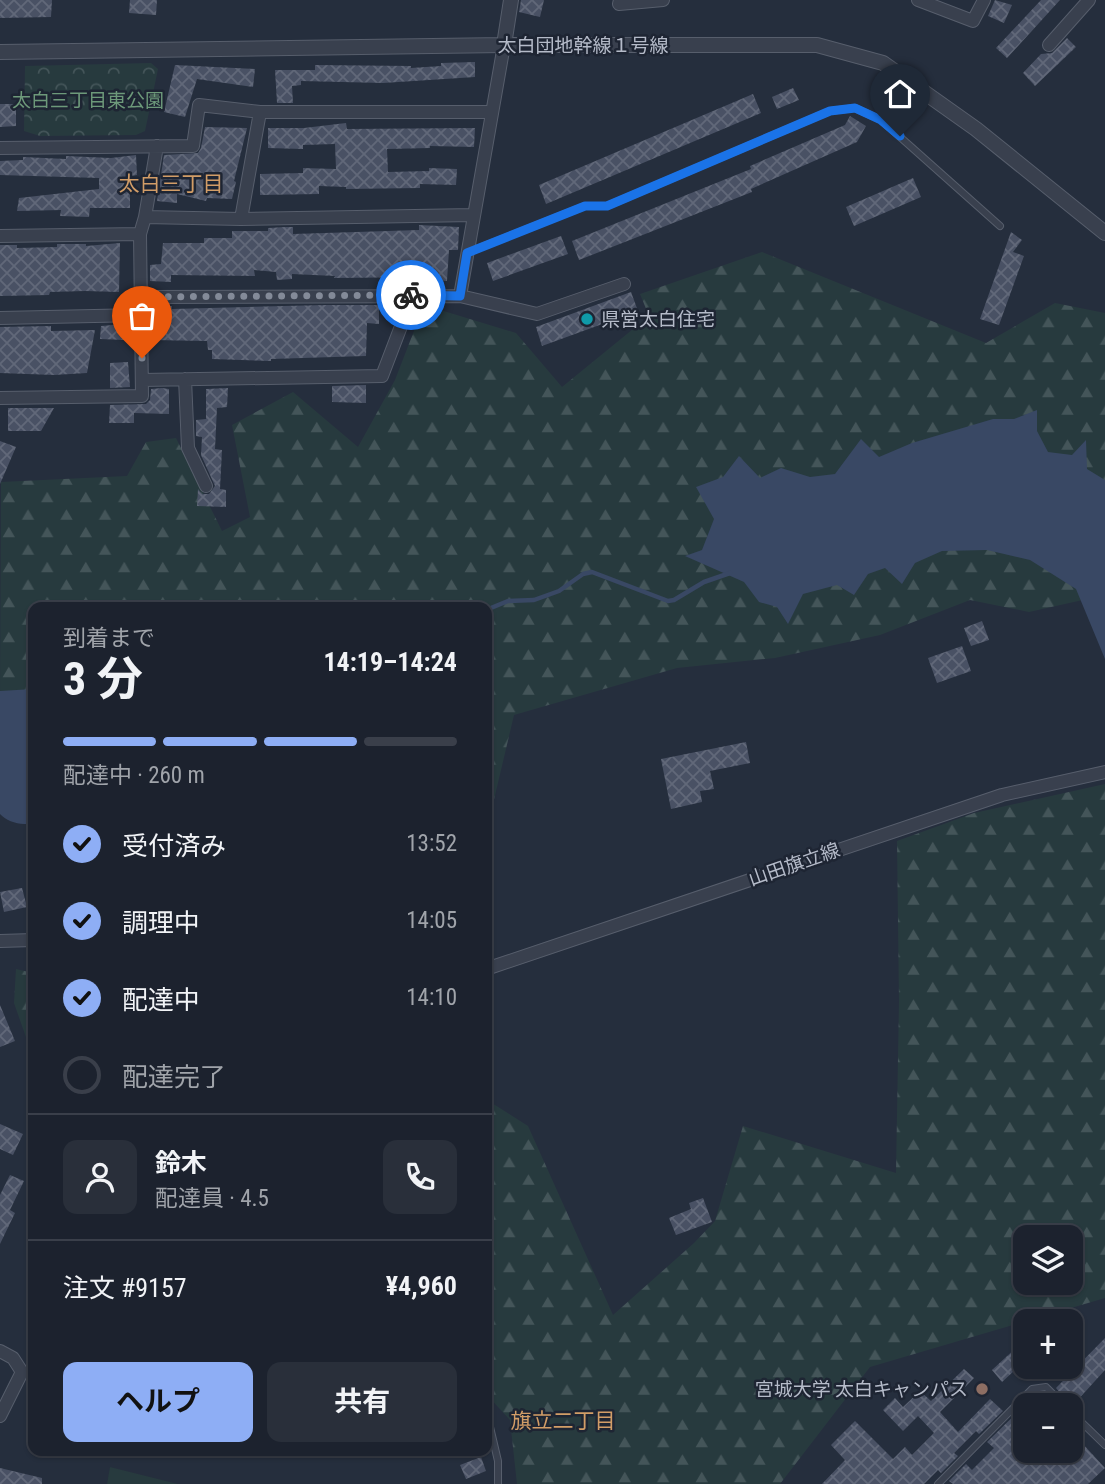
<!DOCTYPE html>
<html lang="ja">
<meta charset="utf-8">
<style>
:root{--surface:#1c222e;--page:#292f3a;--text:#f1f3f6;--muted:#a0a4aa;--line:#3a3f4a;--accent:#8eaef5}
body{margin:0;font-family:"Roboto Condensed","Noto Sans JP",sans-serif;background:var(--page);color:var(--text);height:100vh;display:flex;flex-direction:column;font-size:26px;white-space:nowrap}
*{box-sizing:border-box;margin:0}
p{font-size:23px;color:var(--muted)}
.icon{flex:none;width:38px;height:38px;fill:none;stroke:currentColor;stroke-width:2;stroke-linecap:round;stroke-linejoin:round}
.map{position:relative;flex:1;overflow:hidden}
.side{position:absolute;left:28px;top:602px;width:464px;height:854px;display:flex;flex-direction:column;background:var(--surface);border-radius:14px;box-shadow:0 2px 5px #0004,0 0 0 2px var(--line)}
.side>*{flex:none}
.controls{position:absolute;left:1013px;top:1225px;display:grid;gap:14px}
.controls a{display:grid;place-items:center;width:70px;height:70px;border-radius:14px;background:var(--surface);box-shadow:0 2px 5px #0004,0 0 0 2px var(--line);font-size:35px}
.pin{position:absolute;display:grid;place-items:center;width:60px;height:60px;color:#fff;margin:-72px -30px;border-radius:50% 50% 50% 0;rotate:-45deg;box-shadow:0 0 7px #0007}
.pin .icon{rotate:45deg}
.courier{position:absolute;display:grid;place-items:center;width:70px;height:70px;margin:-35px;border:5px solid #1a73e8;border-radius:50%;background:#fff;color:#222;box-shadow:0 2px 9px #0007}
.summary em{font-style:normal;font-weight:700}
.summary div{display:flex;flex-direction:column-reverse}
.summary{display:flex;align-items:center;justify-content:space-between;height:119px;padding:0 35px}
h1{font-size:46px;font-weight:700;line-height:52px}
.bar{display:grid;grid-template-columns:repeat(4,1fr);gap:10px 7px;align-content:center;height:84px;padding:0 35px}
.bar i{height:9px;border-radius:5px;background:var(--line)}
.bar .active{background:var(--accent)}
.bar p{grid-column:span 4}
.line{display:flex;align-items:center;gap:18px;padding:0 35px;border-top:2px solid var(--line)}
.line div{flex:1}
.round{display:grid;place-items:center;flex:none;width:74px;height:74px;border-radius:14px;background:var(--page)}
ol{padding:0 35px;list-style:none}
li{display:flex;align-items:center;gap:21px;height:77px}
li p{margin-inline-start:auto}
li .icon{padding:7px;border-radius:50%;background:var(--accent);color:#111;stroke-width:4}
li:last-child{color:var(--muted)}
li i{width:38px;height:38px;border:4px solid var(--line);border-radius:50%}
.action{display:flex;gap:14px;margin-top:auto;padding:14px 35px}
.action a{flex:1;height:80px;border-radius:14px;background:var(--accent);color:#111;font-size:28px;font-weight:700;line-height:80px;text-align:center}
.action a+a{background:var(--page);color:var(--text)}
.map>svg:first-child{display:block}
</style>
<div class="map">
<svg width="1105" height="1484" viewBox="0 0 1105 1484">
<defs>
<pattern id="forest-firs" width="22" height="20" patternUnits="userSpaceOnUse" patternTransform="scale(1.75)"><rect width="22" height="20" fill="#273a3e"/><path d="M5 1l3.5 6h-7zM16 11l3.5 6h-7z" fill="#445559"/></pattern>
<pattern id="park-crowns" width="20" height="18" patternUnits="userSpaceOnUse" patternTransform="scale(1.75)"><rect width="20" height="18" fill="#273a3e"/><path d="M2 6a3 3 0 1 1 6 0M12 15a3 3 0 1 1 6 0" fill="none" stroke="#445559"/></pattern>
<pattern id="building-cross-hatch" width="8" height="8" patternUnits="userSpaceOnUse" patternTransform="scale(1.75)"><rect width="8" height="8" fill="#495164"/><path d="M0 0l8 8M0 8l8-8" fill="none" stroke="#616879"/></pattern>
</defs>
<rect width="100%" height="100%" fill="#252e3d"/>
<path fill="url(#forest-firs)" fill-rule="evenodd" d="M762 252 986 343 1055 303 1105 313V595L1029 612 970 600 880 635 775 658 677 668 514 715 487 829 486 607H33V695L0 705 1 482 127 476 146 442 176 438 222 531 250 517 232 425 293 392 358 447 395 380 424 305 516 333 562 387 649 316 640 294Z
M1105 784V1298L870 1367 780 1484H517L510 1420 487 1395V1100L528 1126 613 1315 694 1243 715 1221 743 1126 896 1173 899 1001 897 841 974 813ZM1071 1237V1283H1026V1237Z
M16 969 33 973V1057L14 1003Z"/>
<path fill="url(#park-crowns)" d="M151 63 158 69 145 131 136 135 40 136 24 131 25 66Z"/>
<path fill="#273a3e" d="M110 1467 178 1484H107Z"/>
<path fill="#394864" d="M1037 410V431L1048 452 1072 455 1086 440 1087 469 1105 480V659L1076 589 1030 560 987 550 942 551 915 563 902 584 885 568 868 574 854 595 837 585 803 594 788 624 777 607 759 602 744 582 685 556 702 550 714 519 696 487 723 477 739 456 760 478 781 468 810 477 835 474 861 439 879 457 912 443 993 419H1014Z
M33 689V822C24 827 7 822 0 814V691Z"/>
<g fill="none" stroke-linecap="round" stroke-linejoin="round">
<path stroke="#394864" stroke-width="4.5" d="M486 610 508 601 534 600 559 591 583 574 592 572 668 601 674 600 704 582 730 573"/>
</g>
<path fill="url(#building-cross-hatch)" d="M0 0H52L51 17 0 18Z
M130 0H157L156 15 129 13Z
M521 0H544L540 17 519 12Z
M995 0 1012 5 1004 23 988 16Z
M1041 0H1060L1007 58 996 48Z
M1067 38 1076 47 1035 86 1023 73 1041 54 1052 53Z
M475 62V77L383 83 301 81V85L292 86 293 103H277L275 70H315V65L411 66V68L441 66V63Z
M175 65 255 69 253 87 197 79 185 117 164 112Z
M793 88 799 100 777 109 772 97Z
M753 94 761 113 546 204 539 185Z
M0 104H16V126L0 127Z
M850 116 866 126 857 142 751 189 752 192 579 260 572 241 751 169 750 166 845 125Z
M346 123 347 129 475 128 474 147 430 146V148L387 149 388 172 429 171V168L457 169 456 185 420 184V188L346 189V187L319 186V194L260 195V174L303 173V168L336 169 335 144 303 145V149L268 148V128H304Z
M205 127 247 128 234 181 236 182 232 199 207 198 206 201 177 194V203L157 201 164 155 198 153 201 148Z
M136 155 137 175 130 176V208H90L89 217 60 216 61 210 17 211 19 198 99 189V178L0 175V161L23 160V157L66 159V156L111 158Z
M913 178 921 197 854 226 846 207Z
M419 225 459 227 458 250H449L447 281 430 280V277L334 278 335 276 292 274V279L277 280 276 272 254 270 255 276 171 275V282L150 281V265L161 264 163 243H204V238H232V231H268V228L285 227H293V234L419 230Z
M1011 232 1022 240 1013 252 1024 256 999 325 980 319Z
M561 236 568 254 493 281 487 263Z
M120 243 119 292 85 291 50 292 49 295 0 296V245H17V248L57 247V244H86V246Z
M631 292 638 311 542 346 536 327Z
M325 305H379V324L367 323 366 356 271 359V361L212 359V350H208L207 341 150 340V306H172V309Z
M124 324V340L100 339 101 326Z
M51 326V331L95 330 87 373 54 375 0 373V327Z
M128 362 130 387 110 388V363Z
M366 385V403L332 402V386Z
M162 388 169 389V414L134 413V423H109L110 405 146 404 150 400 151 389Z
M228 388 227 407 217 408 215 449 222 450 220 489 226 490V507L197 506 198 489 202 494H209L215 486 201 455 202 437 196 436V420L206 419V389Z
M8 408H54L41 431H8Z
M0 441 16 447 0 484Z
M982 621 989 640 971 646 964 628Z
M962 646 971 671 937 683 928 658Z
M746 742 750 763 710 771 714 789 700 791 702 802 671 809 661 759Z
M22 888 27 907 4 912 0 892Z
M0 1005 15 1041 0 1047Z
M0 1124 23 1134 13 1155 0 1149Z
M10 1175 24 1181 10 1210 15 1213 0 1244V1195Z
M703 1198 712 1222 676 1235 669 1218 691 1209 689 1203Z
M1105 1338V1370L1073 1405H1070L1056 1388Z
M1018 1346 1026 1354V1360L1002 1382 992 1370Z
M964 1369 974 1378 940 1412 958 1432 990 1399 1003 1411 979 1434 976 1431 954 1453 958 1456 941 1473 938 1470 924 1484H822L845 1460 831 1445 855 1421 893 1459 905 1447 912 1455 934 1433 918 1416 903 1431 883 1410 895 1398 903 1407 920 1391 931 1401Z
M1026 1404V1451H1071V1431L1105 1468 1088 1484H953L949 1481 966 1464 972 1470 994 1448 987 1442Z
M481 1457 486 1471 466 1479 460 1465Z
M0 1468 42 1478V1484H0Z"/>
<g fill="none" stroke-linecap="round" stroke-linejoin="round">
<g stroke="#575e6c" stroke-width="8">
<path id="service" d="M469 252 585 206H607L830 111 855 108 881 120 1000 226
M486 1410 498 1461V1484
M1071 1412 1105 1445
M938 1484 1032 1389 1046 1387 1064 1405"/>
</g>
<g stroke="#575e6c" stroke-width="14">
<path id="minor" d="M620 0 619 4 663 0
M918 0 973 21 984 0
M1049 45 1089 0
M0 148 193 146 199 105 260 112
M145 217 241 219 473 215
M241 219 260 112H491
M0 236 140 234
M460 296 504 45
M140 297 460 296 537 314 624 284
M0 318 141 315
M185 379 188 448 206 486
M142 380 382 376 413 295
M0 398 142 396 140 234 145 217 157 146
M0 941 33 940
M486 969 1002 795 1105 772
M0 1351 13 1358 22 1372 0 1416"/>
</g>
<g stroke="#575e6c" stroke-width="16">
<path id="tertiary" d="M504 45 511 0
M0 52 504 45H817L883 63 976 129 1105 233"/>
</g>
<use href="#service" stroke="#39404e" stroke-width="6"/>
<use href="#minor" stroke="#39404e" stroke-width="12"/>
<use href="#tertiary" stroke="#39404e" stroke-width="14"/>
</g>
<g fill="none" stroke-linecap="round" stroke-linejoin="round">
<path stroke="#838a98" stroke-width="7" stroke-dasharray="0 12.6" d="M142 358 141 297 411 295"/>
<path stroke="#1a73e8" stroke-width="9" d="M411 295 460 296 467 253 585 206H607L830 111 855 108 881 120 900 136"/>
</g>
<circle fill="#0f9aa8" stroke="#1e2533" stroke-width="2.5" cx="587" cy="319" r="7"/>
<circle fill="#8d6e63" stroke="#1e2533" stroke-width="2.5" cx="982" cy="1389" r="7"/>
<g text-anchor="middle" stroke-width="5" stroke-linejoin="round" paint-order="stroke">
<g font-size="19" fill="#b5bbc9" stroke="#1e2533">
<text x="583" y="52">太白団地幹線１号線</text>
<text transform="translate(794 864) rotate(-19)" y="7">山田旗立線</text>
</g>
<g font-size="19" fill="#6d997a" stroke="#1e2533">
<text x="88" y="107">太白三丁目東公園</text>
</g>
<g font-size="19" fill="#b5bbc9" stroke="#1e2533" text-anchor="start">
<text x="601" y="326">県営太白住宅</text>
<text x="968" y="1396" text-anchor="end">宮城大学 太白キャンパス</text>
</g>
<g font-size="21" fill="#d29d67" stroke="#1e2533">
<text x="171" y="191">太白三丁目</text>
<text x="563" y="1428">旗立二丁目</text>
</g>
</g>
</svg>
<div class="controls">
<a><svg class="icon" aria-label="layers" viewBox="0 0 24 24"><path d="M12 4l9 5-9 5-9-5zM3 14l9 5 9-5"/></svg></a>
<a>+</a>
<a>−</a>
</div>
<div class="pin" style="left:142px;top:358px;background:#ea580c"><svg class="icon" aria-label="bag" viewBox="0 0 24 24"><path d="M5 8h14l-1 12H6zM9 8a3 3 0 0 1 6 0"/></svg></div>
<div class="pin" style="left:900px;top:136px;background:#1f2937"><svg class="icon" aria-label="home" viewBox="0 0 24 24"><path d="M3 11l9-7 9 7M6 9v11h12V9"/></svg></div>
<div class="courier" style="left:411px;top:295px"><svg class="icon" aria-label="bike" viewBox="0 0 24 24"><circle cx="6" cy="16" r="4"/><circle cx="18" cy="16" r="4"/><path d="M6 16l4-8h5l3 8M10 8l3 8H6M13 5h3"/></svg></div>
<section class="side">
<div class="summary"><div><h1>3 分</h1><p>到着まで</p></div><em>14:19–14:24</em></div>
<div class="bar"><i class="active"></i><i class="active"></i><i class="active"></i><i></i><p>配達中 · 260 m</p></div>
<ol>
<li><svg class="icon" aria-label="check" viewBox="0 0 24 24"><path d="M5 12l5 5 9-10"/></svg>受付済み<p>13:52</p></li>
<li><svg class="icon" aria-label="check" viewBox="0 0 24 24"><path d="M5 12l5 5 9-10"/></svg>調理中<p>14:05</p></li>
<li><svg class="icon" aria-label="check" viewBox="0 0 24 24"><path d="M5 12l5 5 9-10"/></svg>配達中<p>14:10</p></li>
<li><i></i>配達完了</li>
</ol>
<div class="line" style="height:126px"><a class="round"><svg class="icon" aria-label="person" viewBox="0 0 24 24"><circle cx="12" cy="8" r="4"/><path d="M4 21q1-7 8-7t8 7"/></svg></a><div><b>鈴木</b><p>配達員 · 4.5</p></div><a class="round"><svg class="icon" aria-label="phone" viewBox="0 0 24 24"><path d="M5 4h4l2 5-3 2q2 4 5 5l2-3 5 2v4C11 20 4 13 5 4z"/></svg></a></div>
<div class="line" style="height:91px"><div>注文 #9157</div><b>¥4,960</b></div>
<div class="action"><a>ヘルプ</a><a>共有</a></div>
</section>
</div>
